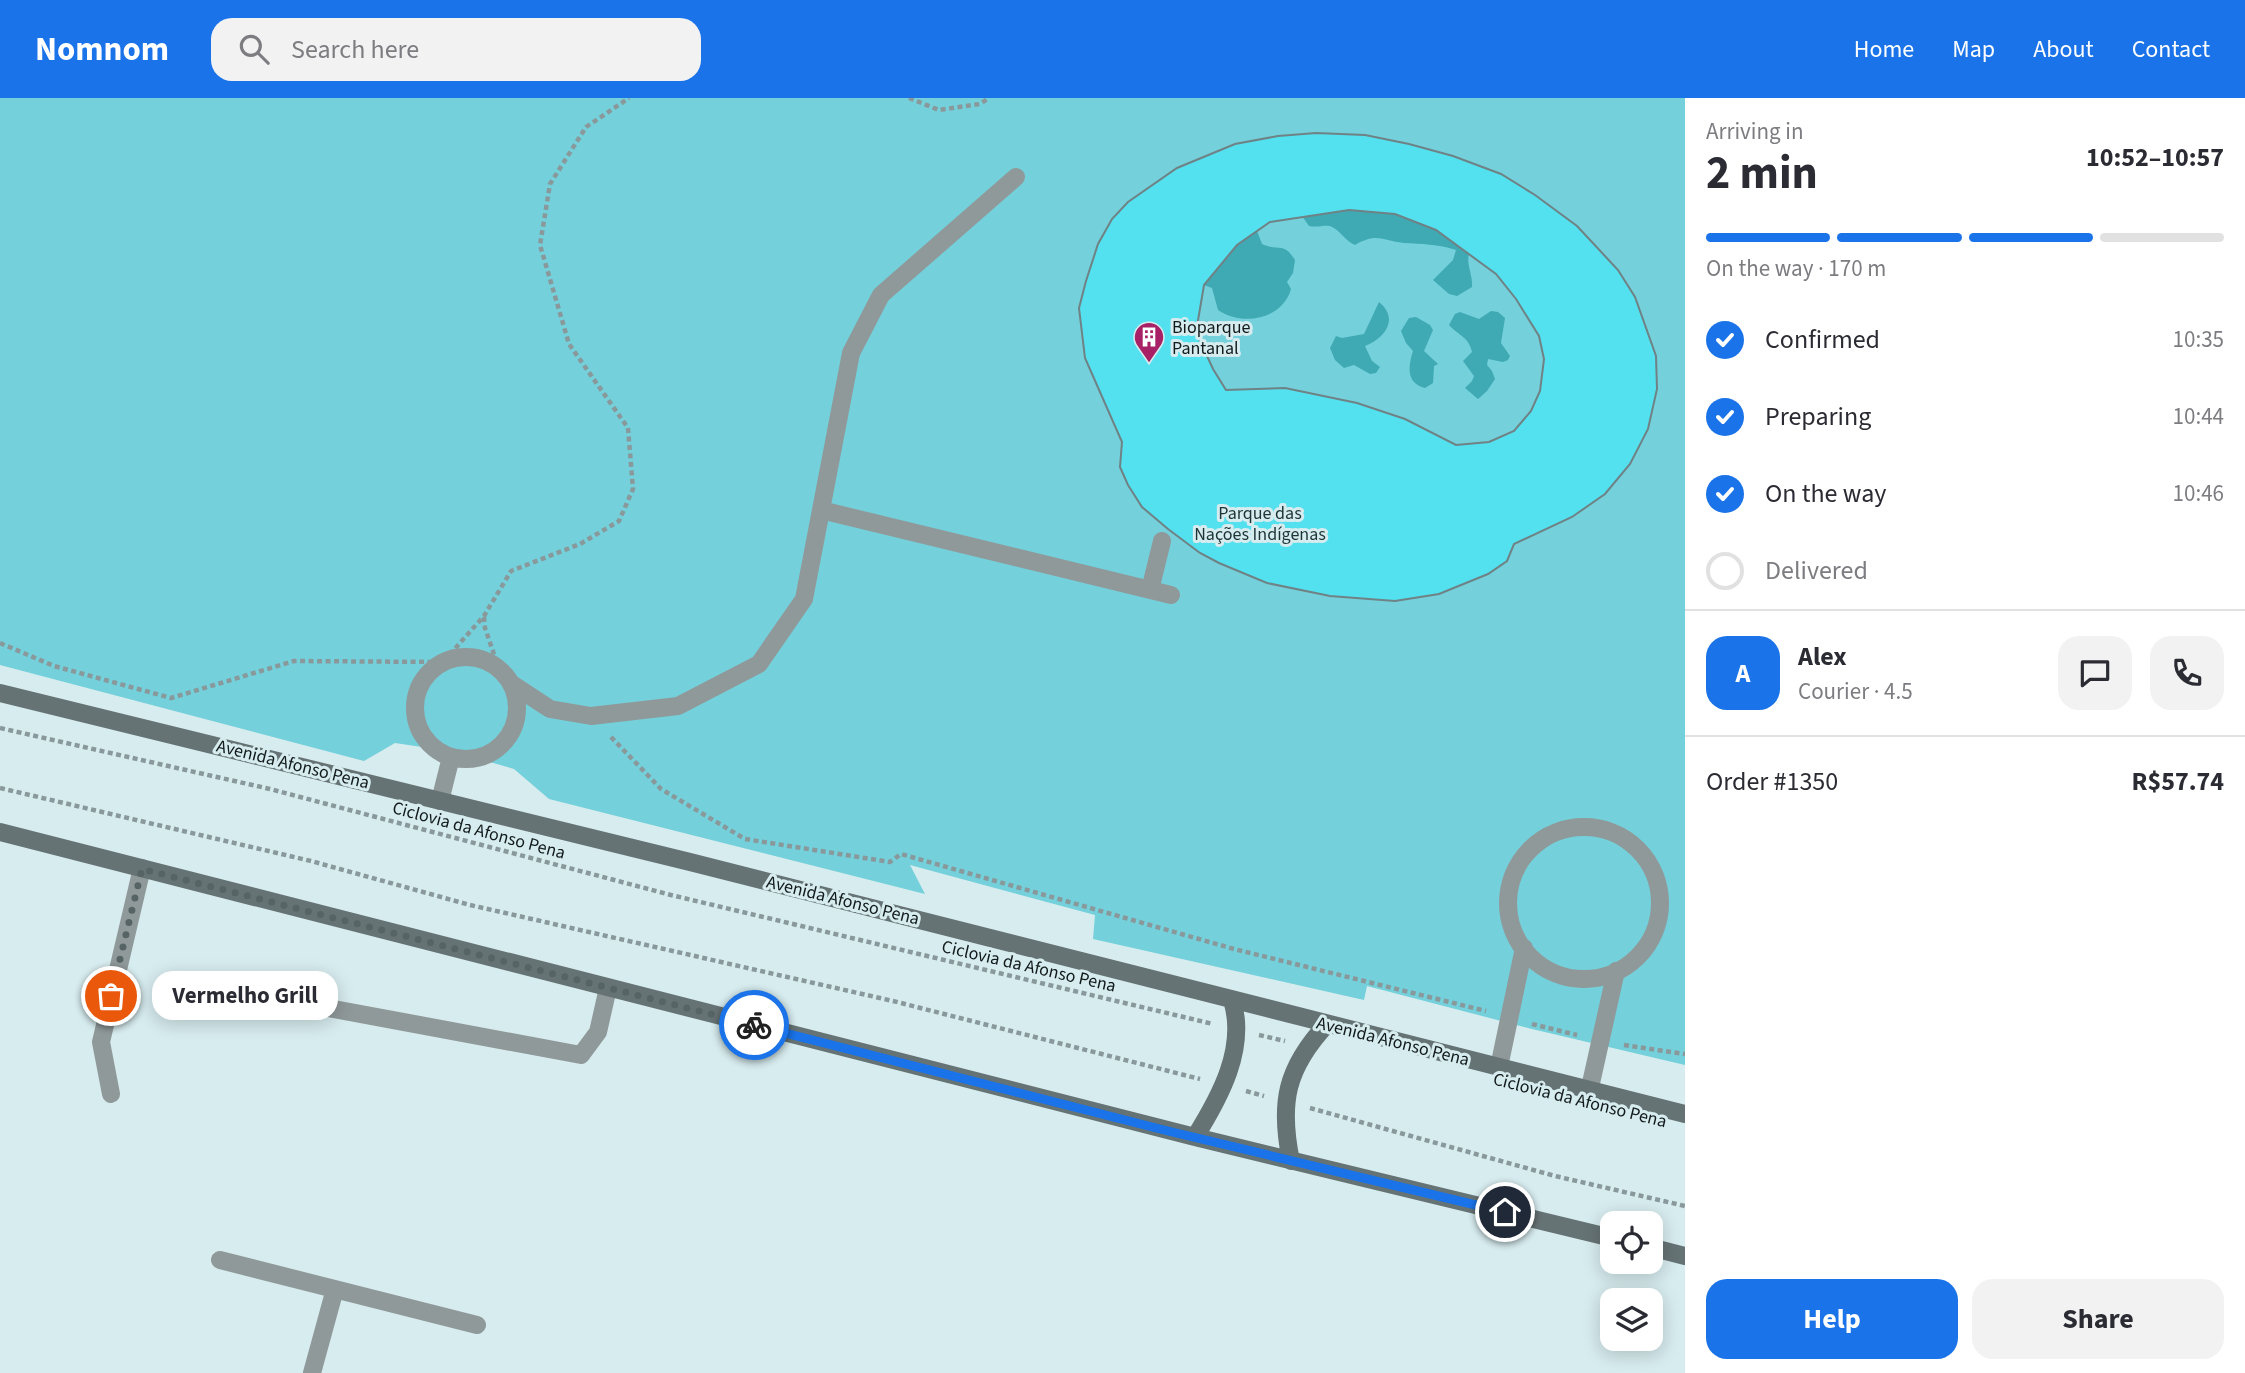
<!DOCTYPE html>
<meta charset="utf-8">
<style>
:root{--surface:#fff;--page:#f2f2f3;--text:#2b2b33;--muted:#7c7c81;--line:#e1e1e2;--accent:#1a73e8}
body{margin:0;font-family:"Source Sans 3",sans-serif;background:var(--page);color:var(--text);height:100vh;display:flex;flex-direction:column;font-size:26px;white-space:nowrap}
*{box-sizing:border-box;margin:0}
p{font-size:23px;color:var(--muted)}
.icon{flex:none;width:38px;height:38px;fill:none;stroke:currentColor;stroke-width:2;stroke-linecap:round;stroke-linejoin:round}
.map{position:relative;flex:1;overflow:hidden}
.panel{display:flex;flex-direction:column;background:var(--surface);width:560px}
.panel>*{flex:none}
.fabs{position:absolute;left:1600px;top:1113px;display:grid;gap:14px}
.fabs a{display:grid;place-items:center;width:63px;height:63px;border-radius:14px;background:var(--surface);box-shadow:0 4px 18px #0003;font-size:35px}
.pin{position:absolute;display:grid;place-items:center;width:60px;height:60px;color:#fff;margin:-30px;border:4px solid #fff;border-radius:50%;box-shadow:0 2px 7px #0007}
.courier{position:absolute;display:grid;place-items:center;width:70px;height:70px;margin:-35px;border:5px solid #1a73e8;border-radius:50%;background:#fff;color:#222;box-shadow:0 2px 9px #0007}
.bubble{position:absolute;height:49px;border-radius:21px;background:var(--surface);box-shadow:0 4px 18px #0003;font-size:23px;font-weight:700;line-height:49px;text-align:center}
.overview em{font-style:normal;font-weight:700}
.overview div{display:flex;flex-direction:column-reverse}
.overview{display:flex;align-items:center;justify-content:space-between;height:119px;padding:0 21px}
h1{font-size:46px;font-weight:700;line-height:52px}
.bar{display:grid;grid-template-columns:repeat(4,1fr);gap:10px 7px;align-content:center;height:84px;padding:0 21px}
.bar i{height:9px;border-radius:5px;background:var(--line)}
.bar .selected{background:var(--accent)}
.bar p{grid-column:span 4}
.line{display:flex;align-items:center;gap:18px;padding:0 21px;border-top:2px solid var(--line)}
.line div{flex:1}
.round{display:grid;place-items:center;flex:none;width:74px;height:74px;border-radius:21px;background:var(--page)}
ol{padding:0 21px;list-style:none}
li{display:flex;align-items:center;gap:21px;height:77px}
li p{margin-inline-start:auto}
li .icon{padding:7px;border-radius:50%;background:var(--accent);color:#fff;stroke-width:4}
li:last-child{color:var(--muted)}
li i{width:38px;height:38px;border:4px solid var(--line);border-radius:50%}
.cta{display:flex;gap:14px;margin-top:auto;padding:14px 21px}
.cta a{flex:1;height:80px;border-radius:21px;background:var(--accent);color:#fff;font-size:28px;font-weight:700;line-height:80px;text-align:center}
.cta a+a{background:var(--page);color:var(--text)}
header{display:flex;align-items:center;gap:42px;box-sizing:border-box;height:98px;padding:0 35px;background:var(--accent);color:#fff}
header strong{font-size:33px}
nav{display:flex;gap:38px;margin-inline-start:auto;font-size:24px}
.search{width:490px;height:63px;background:var(--page);display:flex;align-items:center;gap:18px;box-sizing:border-box;padding:0 24px;border-radius:21px;color:var(--muted);font-size:26px}
main{display:flex;flex:1;min-height:0}
.map>svg:first-child{display:block}
</style>
<header>
<strong>Nomnom</strong>
<div class="search"><svg class="icon" aria-label="search" viewBox="0 0 24 24"><circle cx="10" cy="10" r="6"/><path d="M15 15l6 6"/></svg>Search here</div>
<nav><a>Home</a><a>Map</a><a>About</a><a>Contact</a></nav>
</header>
<main>
<div class="map">
<svg width="1685" height="1275" viewBox="0 0 1685 1275">
<rect width="100%" height="100%" fill="#d7ecef"/>
<path fill="#74d0da" d="M0 0H1685V967L1532 931 1367 888 1364 902 1093 841 1095 817 910 767 925 796 549 701 514 671 455 654 395 645 364 663 0 567Z"/>
<path fill="#3fa9b4" d="M1349 112 1395 116 1436 132 1469 155C1466 167 1473 177 1472 189L1457 198 1449 196 1433 182 1453 162 1456 152C1438 146 1422 146 1404 145 1382 143 1378 134 1355 147 1344 142 1340 132 1332 129 1326 126 1318 130 1309 128L1302 118Z
M1257 133 1262 146C1279 154 1283 143 1295 162L1293 175 1287 184 1291 191C1283 221 1242 229 1218 212L1212 190 1204 187 1237 147Z
M1379 204C1400 221 1384 241 1365 248L1372 263 1380 269 1376 275 1370 276 1354 267 1344 270 1335 262 1330 250 1336 238 1342 240 1364 236Z
M1491 213 1498 214 1505 220 1501 245 1510 258 1508 262 1503 264 1488 261 1487 267 1492 273 1495 281 1487 293 1478 301 1465 290 1472 283 1474 278 1463 263 1472 254C1469 239 1459 238 1449 227L1455 216 1460 214 1479 221Z
M1416 219 1430 227 1433 232 1424 253 1438 266 1434 268 1433 285 1425 290C1406 285 1408 269 1413 253L1406 245 1401 233 1409 220Z"/>
<path fill="#53e0ef" stroke="#6f8285" stroke-width="2" fill-rule="evenodd" d="M1316 35 1365 37 1409 46 1453 58 1501 76 1535 97 1577 128 1618 172 1635 199 1656 258 1657 291 1648 331 1630 366 1605 396 1572 419 1514 446 1507 463 1488 476 1439 496 1395 503 1330 498 1267 485 1219 465 1200 455 1168 431 1142 409 1128 387 1120 369 1122 344 1085 260 1079 210 1086 183 1098 146 1112 121 1128 104 1177 70 1235 46 1278 38ZM1349 112 1395 116 1436 132 1496 176 1516 201 1539 238 1544 261 1540 293 1531 313 1514 333 1489 344 1456 347 1405 321 1357 305 1285 290 1226 292 1213 271 1196 234 1204 187 1237 147 1270 124Z"/>
<g fill="none" stroke-linecap="round" stroke-linejoin="round">
<path stroke="#89999b" stroke-width="4.5" stroke-dasharray="5 3.5" stroke-linecap="butt" d="M909 0 939 12 980 6 989 0
M484 519 485 530 498 568
M0 545 54 568 171 600 294 563 443 564 484 518 511 473 580 446 619 423 633 391 628 330 569 246 540 147 550 86 586 29 629 0
M0 630 270 691 671 797 1213 926
M611 639 661 691 745 741 890 764 901 756 1234 851 1486 913
M0 690 311 763 470 807 893 903 1200 981
M1532 926 1577 937
M1259 937 1285 943
M1624 947 1685 956
M1246 993 1264 998
M1310 1010 1555 1078 1685 1108"/>
<path stroke="#90999a" stroke-width="18" d="M821 412 1171 497
M1150 492 1162 443
M415 610a51 51 0 1 1 102 0a51 51 0 1 1-102 0Z
M512 586 550 611 591 618 678 608 759 566 804 501 851 255 881 197 1016 79
M440 703 451 659
M1508 805a76 76 0 1 1 152 0a76 76 0 1 1-152 0Z
M280 901 581 957 598 934 608 890
M1499 969 1524 850
M1589 994 1616 873
M111 996 101 944 142 770"/>
<path stroke="#90999a" stroke-width="18" d="M220 1162 477 1227
M312 1275 335 1191"/>
<path stroke="#667374" stroke-width="18" d="M0 595 690 764 1685 1016
M0 734 1195 1039 1612 1140
M1195 1039C1220 999 1247 950 1232 902
M1291 1063C1279 1005 1286 970 1327 926
M1650 1149 1685 1158"/>
</g>
<g fill="none" stroke-linecap="round" stroke-linejoin="round">
<path stroke="#576465" stroke-width="7" stroke-dasharray="0 12.6" d="M111 898 142 771 754 927"/>
<path stroke="#1a73e8" stroke-width="9" d="M754 927 1168 1033 1505 1114"/>
</g>
<defs>
<g id="building-pin" transform="scale(1.575)"><path d="M0 17L-7.5 6A9.5 9.5 0 1 1 7.5 6Z" fill="#a82066" stroke="#d7ecef"/><path d="M-4-6H4V6H1V3H-1V6H-4ZM-2.5-4.3h1.7v1.8h-1.7ZM.8-4.3h1.7v1.8H.8ZM-2.5-1h1.7V.8h-1.7ZM.8-1h1.7V.8H.8Z" fill="#fff"/></g>
</defs>
<g fill-rule="evenodd">
<use href="#building-pin" x="1149" y="239"/>
</g>
<g text-anchor="middle" stroke-width="6" stroke-linejoin="round" paint-order="stroke">
<g font-size="18" fill="#121a1b" stroke="#d7ecef" text-anchor="start">
<text x="1172" y="235">Bioparque<tspan x="1172" dy="21">Pantanal</tspan></text>
</g>
<g font-size="18" fill="#1d3437" stroke="#d7ecef">
<text x="1260" y="421">Parque das<tspan x="1260" dy="21">Nações Indígenas</tspan></text>
</g>
<g font-size="18" fill="#121a1b" stroke="#d7ecef">
<text transform="translate(293 666) rotate(14)" y="6">Avenida Afonso Pena</text>
<text transform="translate(479 732) rotate(15)" y="6">Ciclovia da Afonso Pena</text>
<text transform="translate(843 802) rotate(14)" y="6">Avenida Afonso Pena</text>
<text transform="translate(1029 868) rotate(13)" y="6">Ciclovia da Afonso Pena</text>
<text transform="translate(1393 943) rotate(14)" y="6">Avenida Afonso Pena</text>
<text transform="translate(1580 1002) rotate(14)" y="6">Ciclovia da Afonso Pena</text>
</g>
</g>
</svg>
<div class="fabs">
<a><svg class="icon" aria-label="locate" viewBox="0 0 24 24"><circle cx="12" cy="12" r="6"/><path d="M12 2v4M12 18v4M2 12h4M18 12h4"/></svg></a>
<a><svg class="icon" aria-label="layers" viewBox="0 0 24 24"><path d="M12 4l9 5-9 5-9-5zM3 14l9 5 9-5"/></svg></a>
</div>
<div class="pin" style="left:111px;top:898px;background:#ea580c"><svg class="icon" aria-label="bag" viewBox="0 0 24 24"><path d="M5 8h14l-1 12H6zM9 8a3 3 0 0 1 6 0"/></svg></div>
<div class="pin" style="left:1505px;top:1114px;background:#1f2937"><svg class="icon" aria-label="home" viewBox="0 0 24 24"><path d="M3 11l9-7 9 7M6 9v11h12V9"/></svg></div>
<div class="courier" style="left:754px;top:927px"><svg class="icon" aria-label="bike" viewBox="0 0 24 24"><circle cx="6" cy="16" r="4"/><circle cx="18" cy="16" r="4"/><path d="M6 16l4-8h5l3 8M10 8l3 8H6M13 5h3"/></svg></div>
<div class="bubble" style="left:152px;top:873px;width:186px">Vermelho Grill</div>
</div>
<section class="panel">
<div class="overview"><div><h1>2 min</h1><p>Arriving in</p></div><em>10:52–10:57</em></div>
<div class="bar"><i class="selected"></i><i class="selected"></i><i class="selected"></i><i></i><p>On the way · 170 m</p></div>
<ol>
<li><svg class="icon" aria-label="check" viewBox="0 0 24 24"><path d="M5 12l5 5 9-10"/></svg>Confirmed<p>10:35</p></li>
<li><svg class="icon" aria-label="check" viewBox="0 0 24 24"><path d="M5 12l5 5 9-10"/></svg>Preparing<p>10:44</p></li>
<li><svg class="icon" aria-label="check" viewBox="0 0 24 24"><path d="M5 12l5 5 9-10"/></svg>On the way<p>10:46</p></li>
<li><i></i>Delivered</li>
</ol>
<div class="line" style="height:126px"><b class="round" style="background:var(--accent);color:#fff">A</b><div><b>Alex</b><p>Courier · 4.5</p></div><a class="round"><svg class="icon" aria-label="chat" viewBox="0 0 24 24"><path d="M4 5h16v11H9l-5 4z"/></svg></a><a class="round"><svg class="icon" aria-label="phone" viewBox="0 0 24 24"><path d="M5 4h4l2 5-3 2q2 4 5 5l2-3 5 2v4C11 20 4 13 5 4z"/></svg></a></div>
<div class="line" style="height:91px"><div>Order #1350</div><b>R$57.74</b></div>
<div class="cta"><a>Help</a><a>Share</a></div>
</section>
</main>
